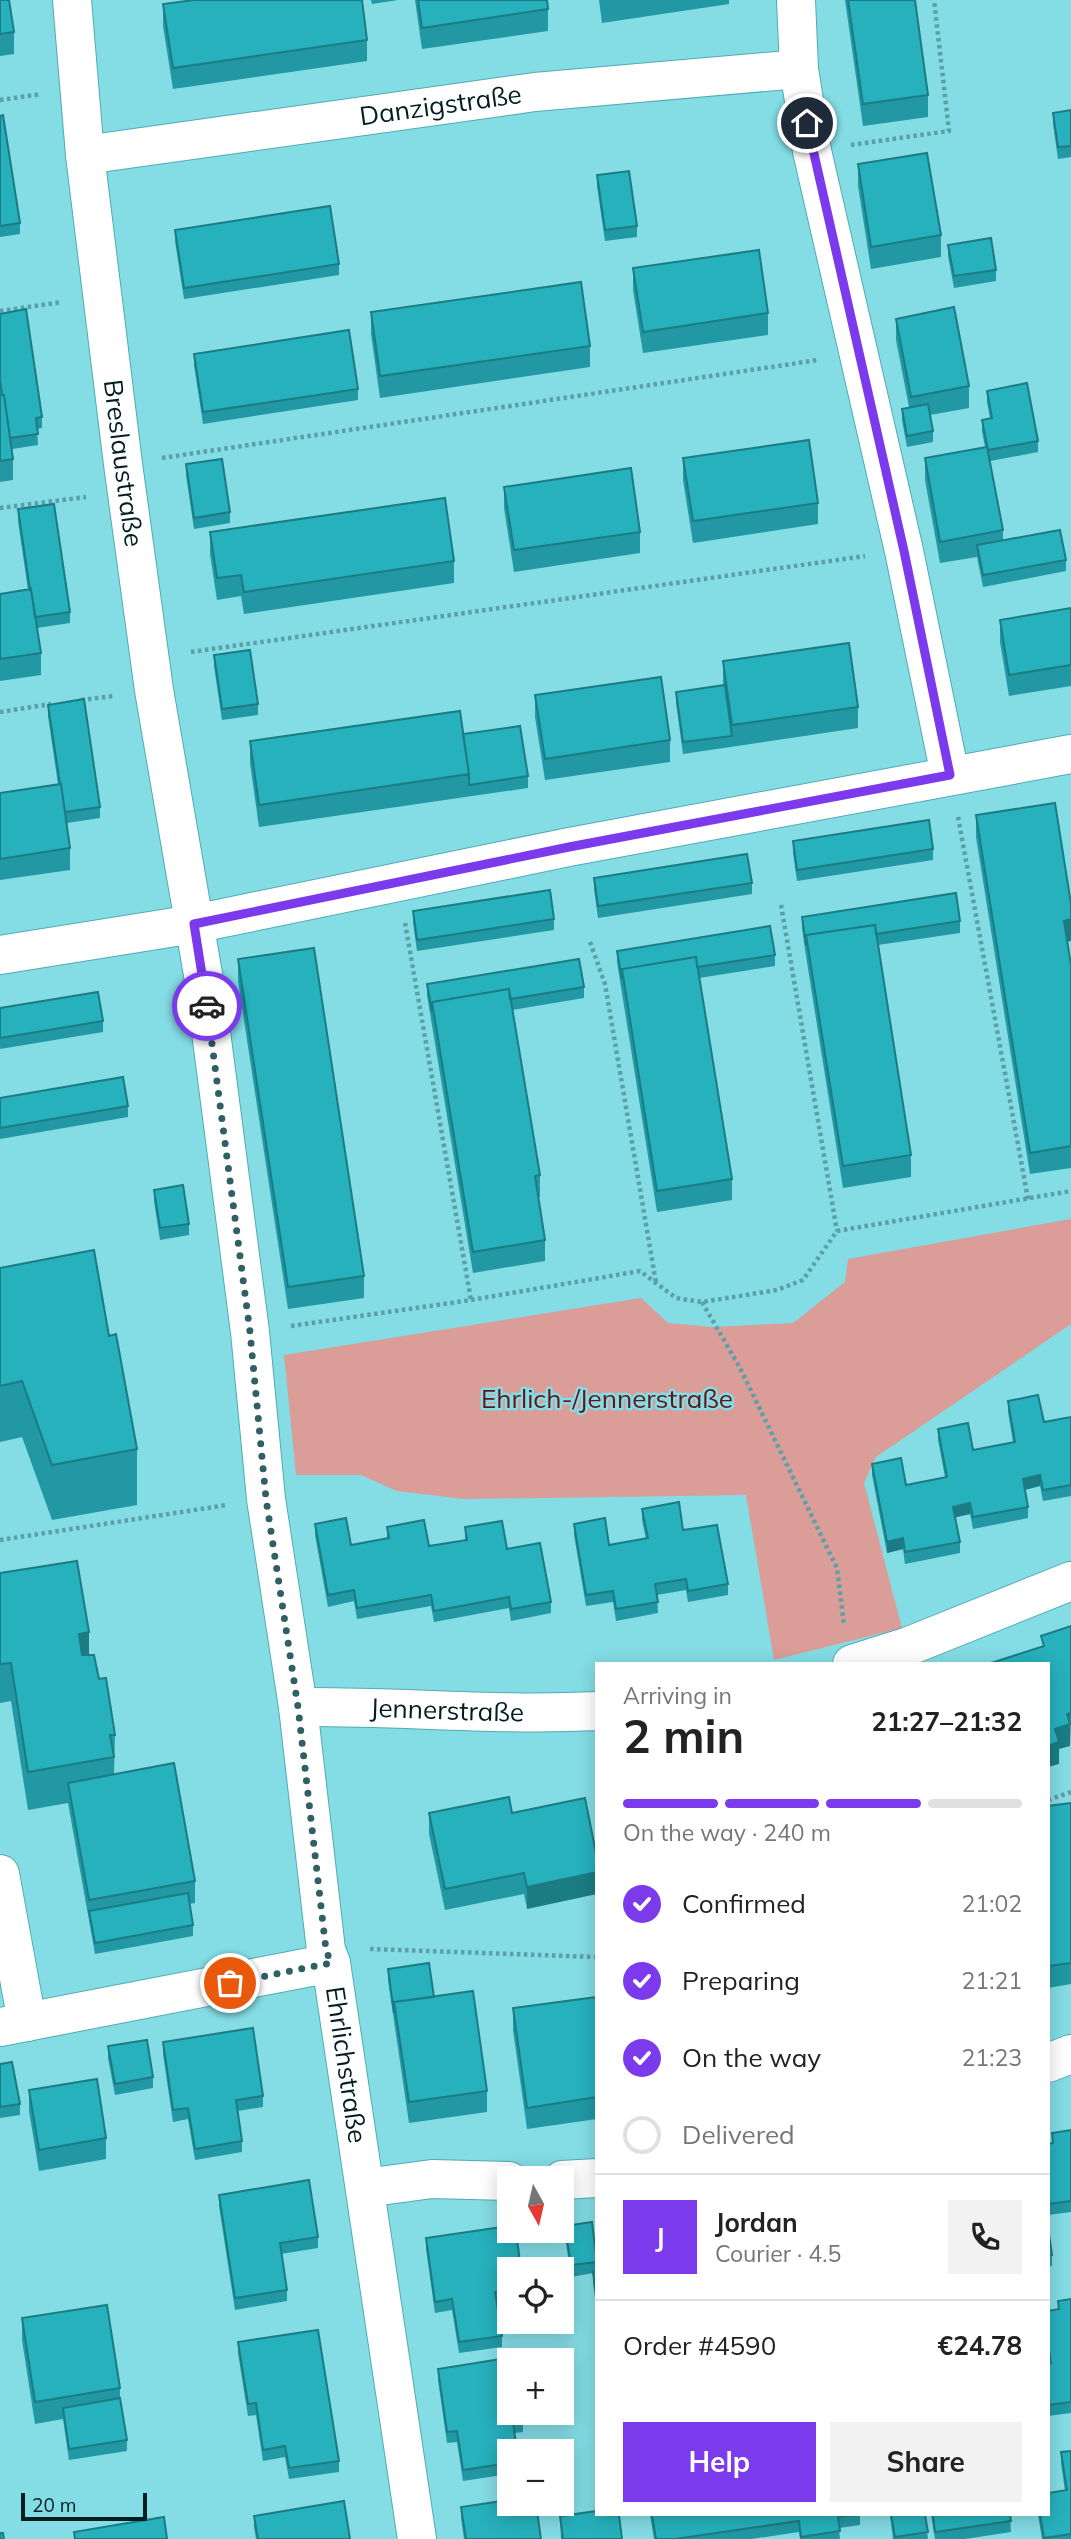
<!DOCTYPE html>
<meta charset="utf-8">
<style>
:root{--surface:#fff;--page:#f2f2f2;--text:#222;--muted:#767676;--line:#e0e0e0;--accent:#7c3aed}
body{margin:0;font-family:Mulish,sans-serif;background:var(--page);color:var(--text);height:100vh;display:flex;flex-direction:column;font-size:26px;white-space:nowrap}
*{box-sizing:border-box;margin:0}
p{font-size:23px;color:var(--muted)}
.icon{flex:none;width:38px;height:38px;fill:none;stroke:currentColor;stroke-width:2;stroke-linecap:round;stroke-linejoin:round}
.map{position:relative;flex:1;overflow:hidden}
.details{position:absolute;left:595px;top:1662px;width:455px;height:854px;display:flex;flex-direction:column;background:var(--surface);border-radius:0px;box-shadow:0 4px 18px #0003}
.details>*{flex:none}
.needle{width:46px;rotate:172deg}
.buttons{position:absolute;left:497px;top:2166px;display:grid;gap:14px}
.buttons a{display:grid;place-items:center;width:77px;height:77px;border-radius:0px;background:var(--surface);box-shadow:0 4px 18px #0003;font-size:35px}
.scale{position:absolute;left:21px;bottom:18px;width:126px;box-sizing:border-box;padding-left:7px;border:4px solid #021e20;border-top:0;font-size:19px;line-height:24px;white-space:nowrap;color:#021e20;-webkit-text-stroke:5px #84dce5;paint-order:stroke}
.pin{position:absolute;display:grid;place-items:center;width:60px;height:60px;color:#fff;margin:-30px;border:4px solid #fff;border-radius:50%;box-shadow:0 2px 7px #0007}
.courier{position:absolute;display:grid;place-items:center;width:70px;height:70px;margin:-35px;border:5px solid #7c3aed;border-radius:50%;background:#fff;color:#222;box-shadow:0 2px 9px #0007}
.head em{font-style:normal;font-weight:700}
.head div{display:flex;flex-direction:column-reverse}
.head{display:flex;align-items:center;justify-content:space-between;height:119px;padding:0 28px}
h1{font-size:46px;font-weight:700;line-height:52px}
.bar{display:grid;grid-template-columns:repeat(4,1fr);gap:10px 7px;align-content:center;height:84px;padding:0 28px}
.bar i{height:9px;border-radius:5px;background:var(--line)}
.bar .on{background:var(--accent)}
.bar p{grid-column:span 4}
.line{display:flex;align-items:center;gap:18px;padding:0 28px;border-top:2px solid var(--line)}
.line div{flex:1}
.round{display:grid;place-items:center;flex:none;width:74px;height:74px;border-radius:0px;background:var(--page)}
ol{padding:0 28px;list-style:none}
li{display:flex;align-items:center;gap:21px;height:77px}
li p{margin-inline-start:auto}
li .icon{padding:7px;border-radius:50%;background:var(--accent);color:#fff;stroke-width:4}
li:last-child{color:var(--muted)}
li i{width:38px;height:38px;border:4px solid var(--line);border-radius:50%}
.action{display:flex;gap:14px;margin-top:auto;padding:14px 28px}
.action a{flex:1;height:80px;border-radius:0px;background:var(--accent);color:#fff;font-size:28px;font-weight:700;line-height:80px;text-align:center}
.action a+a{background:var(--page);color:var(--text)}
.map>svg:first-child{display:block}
</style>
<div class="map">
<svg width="1071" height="2539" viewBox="0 0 1071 2539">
<rect width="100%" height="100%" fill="#84dce5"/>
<path fill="#da9d98" d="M1071 1219V1324L876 1457 864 1483 902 1628 774 1660 746 1495 464 1499 397 1491 361 1475H296L284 1355 641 1298 668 1323 713 1327 793 1323 845 1282 848 1259Z"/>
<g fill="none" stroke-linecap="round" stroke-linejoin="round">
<g stroke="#52abb4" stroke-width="40">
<g id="minor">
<path id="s1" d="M72 0 85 155 123 464 154 690 205 986 250 1332 266 1499 298 1707 326 1950 331 1963 417 2539"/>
<path d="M796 0 799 69 812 151 904 551 950 775"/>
<path id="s2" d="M85 155 535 92 799 69"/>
<path d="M0 955 194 924 569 847 1071 754"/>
<path d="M852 1664 909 1646 1071 1581"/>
<path id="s3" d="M298 1707C398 1706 497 1716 597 1711"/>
<path d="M0 1874 27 2022"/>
<path d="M0 2027 331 1963"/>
<path d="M1048 2063 1071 2054"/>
<path d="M562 2180 597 2178"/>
<path d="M365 2188 432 2179 509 2181"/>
</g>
</g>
<path stroke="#5ba0a6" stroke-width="4.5" stroke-dasharray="3.5 3.5" stroke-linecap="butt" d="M0 100 41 94
M851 145 949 131 934 0
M0 311 62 302
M162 458 818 360
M0 508 86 497
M191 652 865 556
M81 700 114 696
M0 712 51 704
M958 817 1028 1199
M781 905 837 1231
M405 923 471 1300
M590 942 605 984 656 1283
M702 1302 740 1368 837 1568 844 1625
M291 1326 471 1300 640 1271 676 1298 702 1302 777 1290 803 1280 837 1231 1071 1191
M0 1540 227 1505
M1048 1800 1071 1792
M370 1949 597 1957"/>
<use href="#minor" stroke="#fff" stroke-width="38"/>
</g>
<path fill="#2198a3" d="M0 0 14 32V54L0 56Z
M371 0H398L372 4Z
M415 0H547L548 9V31L422 49Z
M599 0H729V4L602 23Z
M845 0H915L928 95V117L863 126Z
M163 4 367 40V61L173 89 163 26Z
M1071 110V157L1058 159 1053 124V113Z
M0 116 20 223V234L0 237Z
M858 164 941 235V257L871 269 858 186Z
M597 175 637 226V237L605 241 597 186Z
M175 230 339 264V275L184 299 175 241Z
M948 245 996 270V281L954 288 948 256Z
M633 268 768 313V335L643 353 633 290Z
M371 312 590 346V367L380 398 371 334Z
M0 314 42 417V428L37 429 38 445 12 449 13 459V480L0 482Z
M896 319 969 386V408L930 415 933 431V442L907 447 902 420V409L909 407 896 340Z
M194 354 358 389V400L203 424 194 365Z
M987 391 1038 441V452L990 461 1003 530V540L1066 560V571L983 587 977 557 940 563 925 480V458L985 447 982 431V420L990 418 987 402Z
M683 458 818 503V524L693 543 683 480Z
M186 464 230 512V523L194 529 186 475Z
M504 487 640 532V553L514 572 504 508Z
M18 509 70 612V623L37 628 41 653V675L0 681V594L28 590 18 521Z
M210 532 454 561V583L244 614 241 596 217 600 210 554Z
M1071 608V686L1009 696 1000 642V620Z
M214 655 258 704V715L222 720 214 666Z
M723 661 858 707V728L683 754 676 703V692L723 685Z
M535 695 670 740V762L545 780 535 717Z
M48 705 100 807V818L67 823 70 848V870L0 880V793L58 784 48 716Z
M463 734 528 776V788L259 827 250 763V741Z
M976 815 1071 941H1067L1071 965V1168L1030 1174 976 837Z
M793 841 933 849V860L797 881 793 853Z
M594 878 752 883V894L598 918 594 889Z
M413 911 554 919V930L417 951 413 922Z
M802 917 960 921V933L878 945 911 1155V1177L843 1188 806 956 802 928Z
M617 951 775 955V966L699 978 732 1179V1200L657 1212 617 962Z
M238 959 364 1276V1298L288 1309 238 981Z
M427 984 584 987V998L512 1010 540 1175V1197H538L545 1240V1261L473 1273 427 995Z
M0 1008 103 1021V1032L0 1049Z
M0 1098 128 1106V1117L0 1139Z
M154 1190 189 1224V1235L160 1240 154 1201Z
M0 1268 109 1336 137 1449V1505L52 1520 22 1437 0 1442Z
M1008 1401 1044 1422 1071 1417V1496L1043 1501 1040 1486 1025 1490 1028 1507V1518L973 1529 970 1514 955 1517 960 1542V1553L905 1564 903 1549 887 1553 872 1475V1464L906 1485 945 1477 938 1440V1429L973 1450 1013 1442 1008 1412Z
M642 1509 683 1530 728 1584V1595L688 1602 686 1590 657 1595 658 1613 616 1621 613 1602 586 1606 574 1535V1524L609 1545 646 1539 642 1520Z
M315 1524 351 1545 387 1539V1527L429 1546 465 1540V1527L507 1549 551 1602V1613L511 1621 509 1608 434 1622 431 1606 357 1619 354 1601 328 1607 315 1535Z
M0 1573 89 1655 99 1679 115 1735 114 1774 195 1881V1903L189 1904 193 1925V1936L95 1954 68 1803 28 1810 11 1701 0 1703Z
M1071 1803V1984L1048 1988V1806Z
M429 1813H512L597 1858 527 1909 524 1894 445 1910 429 1834Z
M388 1969 434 1997 487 2091V2112L409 2123 388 1980Z
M597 1997V2119L527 2129 513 2030V2008Z
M163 2042 263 2096V2107L238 2111 242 2141V2152L195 2160 188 2119 173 2122 163 2054Z
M108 2046 153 2077V2088L115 2095 108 2058Z
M0 2064 20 2104V2115L0 2118Z
M29 2090 106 2138V2159L39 2171 29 2111Z
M1071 2130V2212L1048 2215V2144L1052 2143V2133Z
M219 2195 318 2237V2248L281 2254 287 2290V2301L235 2310 219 2206Z
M565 2226 597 2256V2313L593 2283V2273L571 2277 565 2237Z
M1048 2227 1052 2255V2266H1048Z
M426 2238 509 2270V2302L497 2303 502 2336V2347L459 2353 452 2310 435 2313 426 2249Z
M1071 2299V2413L1048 2416V2363H1049L1048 2356V2311L1058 2309V2301Z
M22 2318 120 2388V2398L127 2440V2451L69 2460 63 2419 35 2424 22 2340Z
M238 2342 339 2461V2472L289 2479 285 2457 263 2461 256 2415 248 2416 238 2353Z
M438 2369 523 2421V2432L515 2433 509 2452V2474L463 2481 457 2442 447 2443 438 2380Z
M1071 2451V2539H1042L1038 2515H1048L1065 2491 1061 2463V2452Z
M461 2507 541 2539H464L461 2518Z
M650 2515H860V2525L839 2528 840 2539H800L799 2532 751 2539H654Z
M890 2515H925L928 2539H893Z
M931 2515H1010L1011 2532 965 2539H935Z
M254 2516 350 2539H256L254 2527Z
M560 2516 622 2539H561Z"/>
<path fill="#1b7c84" d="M1071 919V941L1064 942V921Z
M1040 1475V1486L1023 1490V1479Z
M970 1503V1514L953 1518V1507Z
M903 1538V1549L887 1553V1542Z
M89 1632V1670L79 1672V1634Z
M1071 1713 1070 1746 1059 1749V1764L1048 1767V1746L1055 1729 1067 1714Z
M597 1872V1894L527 1909V1887Z"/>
<path fill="#26b1bd" stroke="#1b7c84" stroke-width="2" d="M0 0H9L14 32 0 34Z
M194 0H362L367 40 173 68 163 4Z
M418 0H547L548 9 422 28Z
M848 0H915L928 95 863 104Z
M1071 110V146L1058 147 1053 113Z
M3 115 20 223 0 226V116Z
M927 153 941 235 871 247 858 164Z
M629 171 637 226 605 230 597 175Z
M330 206 339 264 184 288 175 230Z
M991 238 996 270 954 276 948 245Z
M759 250 768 313 643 332 633 268Z
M581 282 590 346 380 376 371 312Z
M954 307 969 386 911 397 896 319Z
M26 309 42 417 36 418 38 434 10 438 4 395H2L0 380V314Z
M349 330 358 389 203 412 194 354Z
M1027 383 1038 441 988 450 982 420 992 418 987 391Z
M0 395H4L13 459 0 461Z
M928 404 933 431 907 436 902 409Z
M809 440 818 503 693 521 683 458Z
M987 447 1003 530 940 542 925 458Z
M222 459 230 512 194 518 186 464Z
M631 468 640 532 514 550 504 487Z
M445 498 454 561 244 592 241 575 217 578 210 532Z
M54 504 70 612 35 617 31 589 30 590 18 509Z
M1060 530 1066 560 983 575 977 545Z
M31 589 41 653 0 659V594Z
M1071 608V665L1009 675 1000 620Z
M849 643 858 707 732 725 723 661Z
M250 650 258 704 222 709 214 655Z
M661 677 670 740 545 759 535 695Z
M725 685 732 736 683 742 676 692Z
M84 699 100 807 65 812 61 784H60L48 705Z
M460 711 469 774 259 805 250 741Z
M520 726 528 776 469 785V774L463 734Z
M61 784 70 848 0 859V793Z
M1055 803 1071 904V919L1064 921 1071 965V1146L1030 1153 976 815Z
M929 820 933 849 797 870 793 841Z
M747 854 752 883 598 906 594 878Z
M550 890 554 919 417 940 413 911Z
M956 893 960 921 876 934 875 925 806 935V945L802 917Z
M875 925 911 1155 843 1166 806 935Z
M770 926 775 955 697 967 696 957 622 969V979L617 951Z
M314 948 364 1276 288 1287 238 959Z
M696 957 732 1179 657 1191 622 969Z
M579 959 584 987 510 999 509 989 432 1002V1012L427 984Z
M509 989 540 1175 535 1176 545 1240 473 1252 432 1002Z
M98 992 103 1021 0 1038V1008Z
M123 1077 128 1106 0 1128V1098Z
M183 1185 189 1224 160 1228 154 1190Z
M94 1250 109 1336 116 1334 137 1449 52 1465 22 1381 0 1386V1268Z
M1038 1395 1044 1422 1071 1417V1485L1043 1490 1040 1475 1023 1479 1028 1507 973 1517 970 1503 953 1507 960 1542 905 1552 903 1538 887 1542 872 1464 901 1458 906 1485 947 1477 938 1429 968 1423 973 1450 1015 1442 1008 1401Z
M679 1502 683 1530 717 1525 728 1584 688 1591 686 1579 655 1584 658 1602 616 1609 613 1591 586 1595 574 1524 605 1518 609 1545 648 1538 642 1509Z
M346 1518 351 1545 389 1538 387 1527 424 1520 429 1546 467 1540 465 1527 502 1521 507 1549 540 1543 551 1602 511 1609 509 1597 434 1611 431 1595 357 1608 354 1590 328 1595 315 1524Z
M77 1561 89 1632 79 1634 82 1655H94L99 1679 106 1678 115 1735H110L114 1757 28 1772 11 1663 0 1664V1573Z
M1071 1626V1713L1067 1714 1070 1724 1055 1729 1059 1742 1048 1746V1664H988L1044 1646 1041 1636Z
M174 1763 195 1881 89 1900 68 1783Z
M509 1797 512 1813 585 1798 597 1858V1872L527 1887 524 1873 445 1889 429 1813Z
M1071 1803V1963L1048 1966V1806Z
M188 1893 193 1925 95 1943 89 1911Z
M429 1963 434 1997 394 2002V2013L388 1969Z
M473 1991 487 2091 409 2102 394 2002Z
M597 1997V2097L527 2108 513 2008Z
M253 2028 263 2096 236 2100 242 2141 195 2149 188 2108 173 2110 163 2042Z
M147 2040 153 2077 115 2084 108 2046Z
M12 2062 20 2104 0 2107V2064Z
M97 2079 106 2138 39 2150 29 2090Z
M1071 2130V2201L1048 2204V2144L1053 2143 1052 2133Z
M309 2180 318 2237 280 2243 287 2290 235 2298 219 2195Z
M592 2222 597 2262 571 2265 565 2226Z
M509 2226V2231H516L521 2270H509V2290L495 2292 502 2336 459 2342 452 2299 435 2302 426 2238Z
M1048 2227 1052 2255H1048Z
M593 2272H597V2302Z
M1071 2299V2402L1048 2405V2363H1051L1048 2345V2311L1059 2309 1058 2301Z
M107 2305 120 2388 35 2402 22 2318Z
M318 2330 339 2461 289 2468 285 2446 263 2450 256 2403 248 2404 238 2342Z
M513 2357 514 2361H509V2413H521L523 2421 513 2422 517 2452H509V2463L463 2470 457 2431 447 2432 438 2369Z
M120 2398 127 2440 69 2449 63 2408Z
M1071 2451V2534L1044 2538 1040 2515H1048V2493L1067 2490 1061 2452Z
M509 2500V2504H536L541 2539H466L461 2507Z
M344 2501 350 2539H258L254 2516Z
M597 2511V2515H619L622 2539H563L560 2516Z
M652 2515H853L838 2517 840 2531 801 2537 799 2521 675 2539H656Z
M891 2515H925L928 2532 895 2537Z
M933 2515H1010L1011 2521 935 2532Z
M164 2517 167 2539H75L74 2532Z
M0 2533H3L4 2539H0Z"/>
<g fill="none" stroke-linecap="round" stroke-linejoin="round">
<path stroke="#306065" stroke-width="7" stroke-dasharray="0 12.6" d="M207 1006 250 1332 266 1499 298 1707 326 1950 331 1963 230 1983"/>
<path stroke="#7c3aed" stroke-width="9" d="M207 1006 194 924 569 847 950 775 904 551 807 123"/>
</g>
<g text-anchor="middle" stroke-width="5" stroke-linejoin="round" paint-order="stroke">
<g font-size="26" fill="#021e20" stroke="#84dce5">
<text dy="9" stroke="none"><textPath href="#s2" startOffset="359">Danzigstraße</textPath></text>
<text dy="9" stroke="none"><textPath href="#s1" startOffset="466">Breslaustraße</textPath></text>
<text dy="9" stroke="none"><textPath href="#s3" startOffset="149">Jennerstraße</textPath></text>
<text dy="9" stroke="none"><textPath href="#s1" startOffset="2084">Ehrlichstraße</textPath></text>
</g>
<g font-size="26" fill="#641416" stroke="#84dce5">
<text x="607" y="1408">Ehrlich-/Jennerstraße</text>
</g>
</g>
</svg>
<div class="buttons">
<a><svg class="needle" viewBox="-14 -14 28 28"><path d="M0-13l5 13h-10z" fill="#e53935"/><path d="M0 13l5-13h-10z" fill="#767676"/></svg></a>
<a><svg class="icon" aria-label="locate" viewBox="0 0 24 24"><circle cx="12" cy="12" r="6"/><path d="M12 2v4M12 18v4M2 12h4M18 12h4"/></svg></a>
<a>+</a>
<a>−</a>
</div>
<div class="scale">20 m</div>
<div class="pin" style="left:230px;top:1983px;background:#ea580c"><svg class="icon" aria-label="bag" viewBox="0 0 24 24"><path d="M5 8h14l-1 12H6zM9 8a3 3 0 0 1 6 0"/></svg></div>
<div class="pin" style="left:807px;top:123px;background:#1f2937"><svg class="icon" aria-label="home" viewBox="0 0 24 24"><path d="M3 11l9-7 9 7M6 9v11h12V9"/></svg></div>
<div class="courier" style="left:207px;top:1006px"><svg class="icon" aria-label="car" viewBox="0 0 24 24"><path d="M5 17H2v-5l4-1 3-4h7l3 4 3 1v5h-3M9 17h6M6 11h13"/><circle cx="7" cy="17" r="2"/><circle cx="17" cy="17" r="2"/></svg></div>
<section class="details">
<div class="head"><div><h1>2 min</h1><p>Arriving in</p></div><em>21:27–21:32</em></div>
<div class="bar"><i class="on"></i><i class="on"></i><i class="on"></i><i></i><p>On the way · 240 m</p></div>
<ol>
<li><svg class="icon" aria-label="check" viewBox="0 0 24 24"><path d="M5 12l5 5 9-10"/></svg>Confirmed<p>21:02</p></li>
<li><svg class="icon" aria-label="check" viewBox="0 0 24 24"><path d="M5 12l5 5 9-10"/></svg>Preparing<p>21:21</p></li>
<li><svg class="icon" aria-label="check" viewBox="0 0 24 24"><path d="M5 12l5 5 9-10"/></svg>On the way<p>21:23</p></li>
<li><i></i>Delivered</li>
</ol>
<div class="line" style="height:126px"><b class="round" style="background:var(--accent);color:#fff">J</b><div><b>Jordan</b><p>Courier · 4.5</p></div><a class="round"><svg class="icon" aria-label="phone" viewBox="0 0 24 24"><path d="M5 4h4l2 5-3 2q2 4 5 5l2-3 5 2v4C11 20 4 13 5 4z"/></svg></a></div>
<div class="line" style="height:91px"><div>Order #4590</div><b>€24.78</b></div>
<div class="action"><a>Help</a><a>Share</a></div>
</section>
</div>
